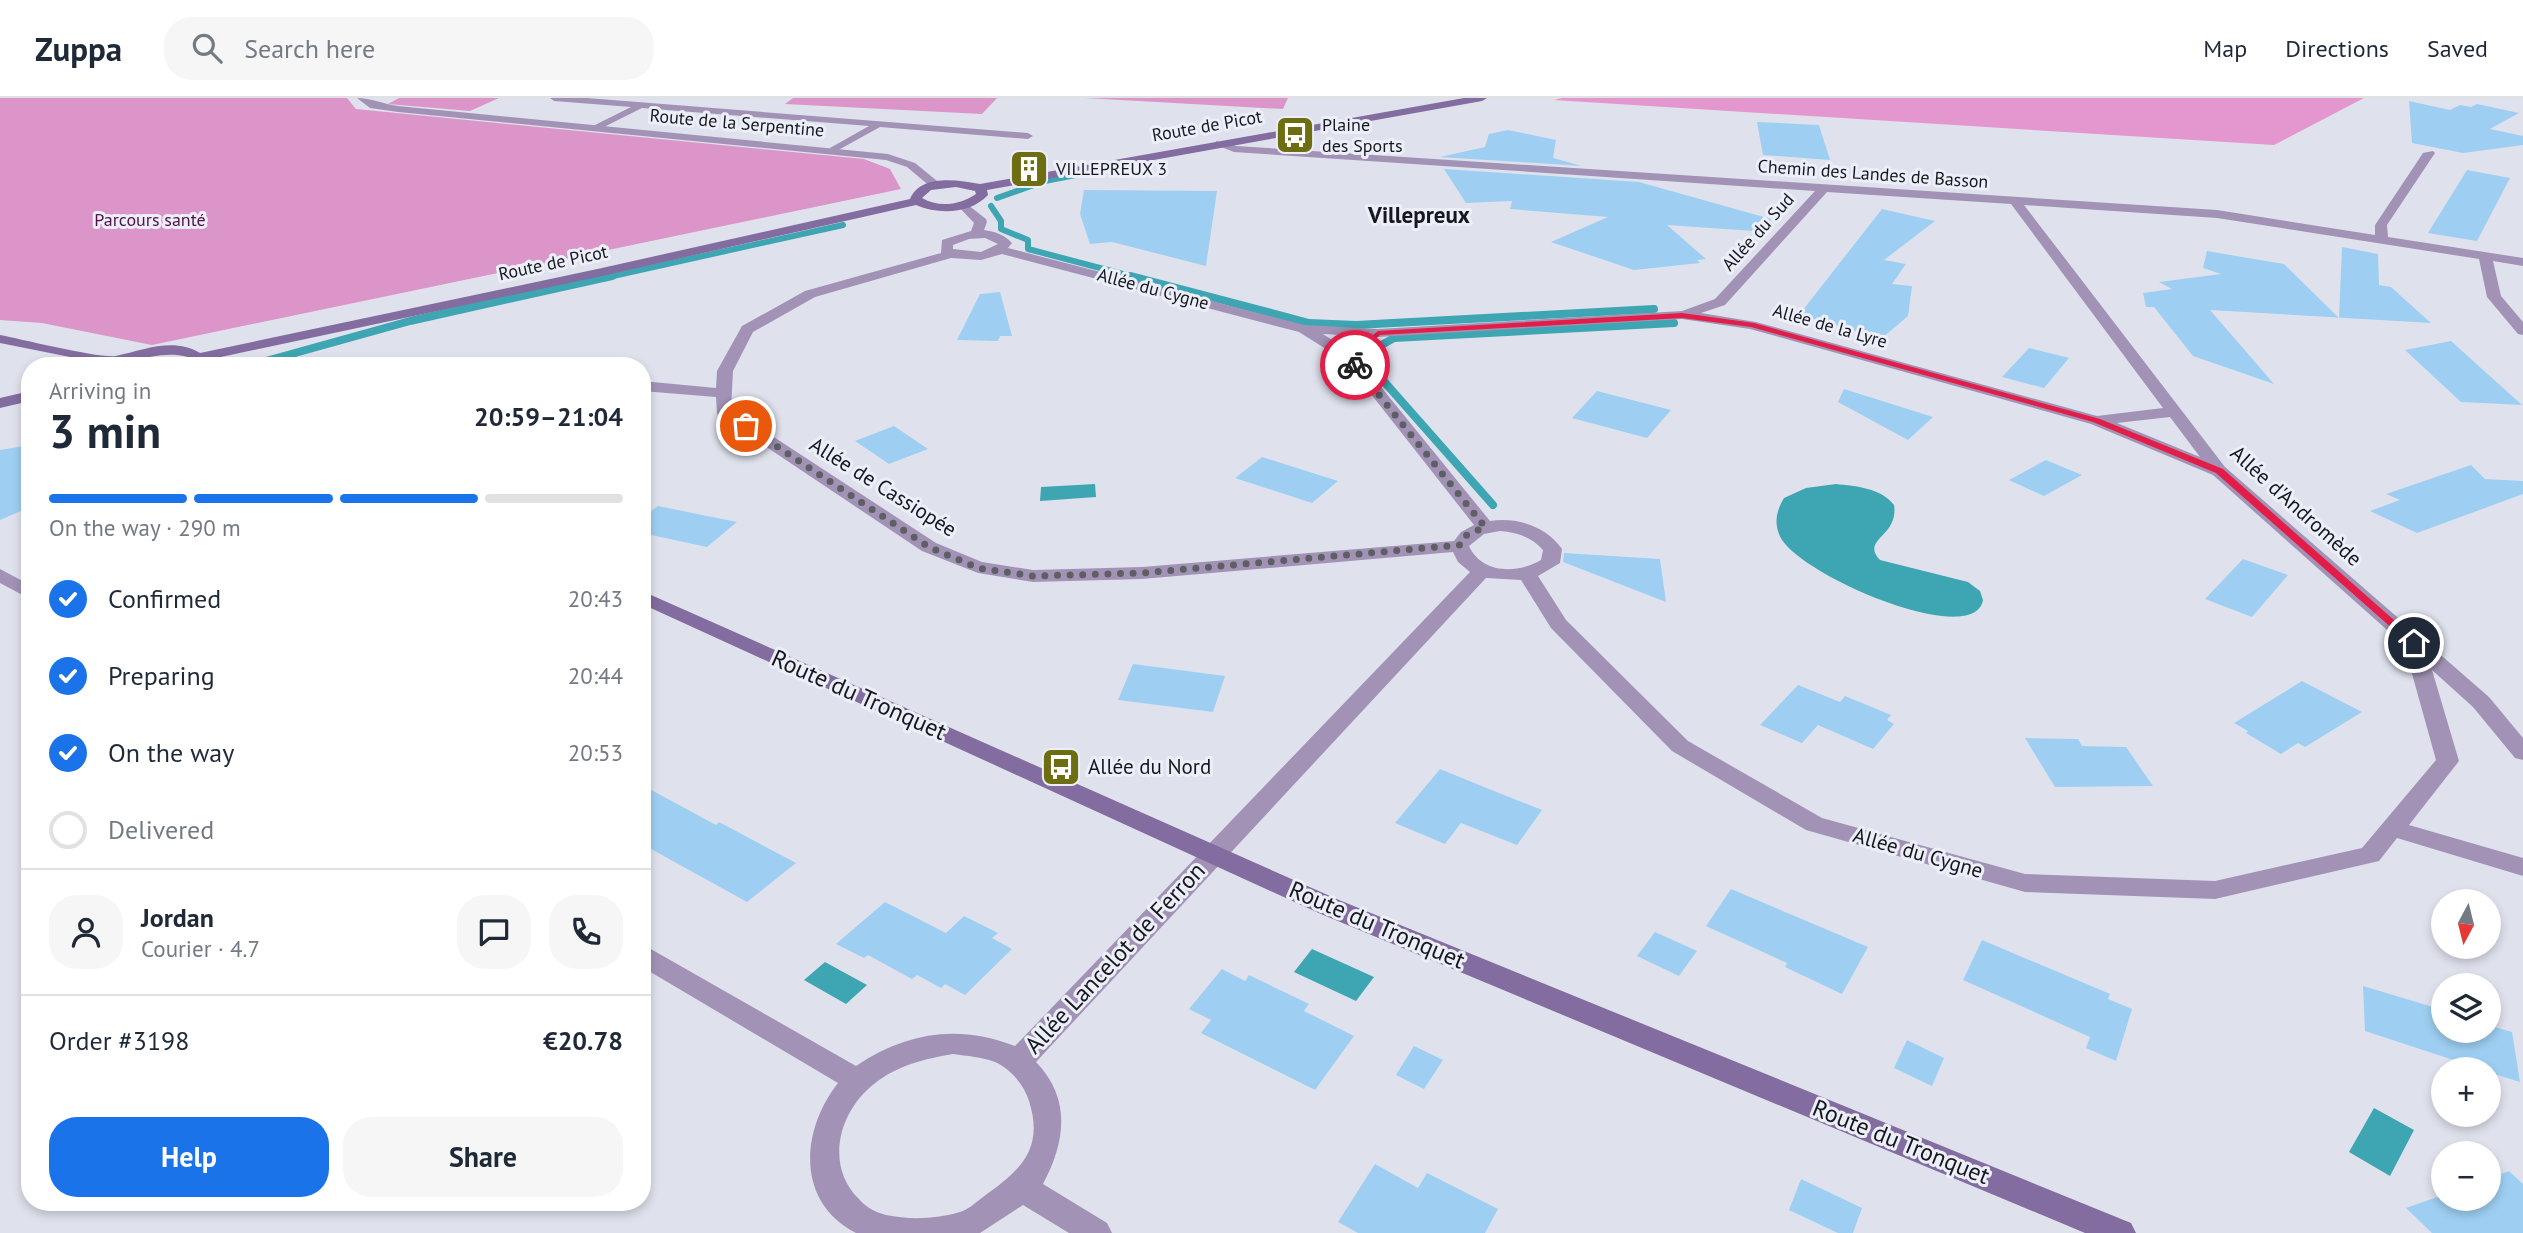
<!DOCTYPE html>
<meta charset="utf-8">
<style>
:root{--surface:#fff;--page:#f6f6f7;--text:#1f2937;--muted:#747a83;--line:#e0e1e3;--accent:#1a73e8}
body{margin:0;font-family:"PT Sans",sans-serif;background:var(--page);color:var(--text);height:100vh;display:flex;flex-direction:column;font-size:26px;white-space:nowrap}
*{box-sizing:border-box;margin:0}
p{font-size:23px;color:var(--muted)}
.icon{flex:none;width:38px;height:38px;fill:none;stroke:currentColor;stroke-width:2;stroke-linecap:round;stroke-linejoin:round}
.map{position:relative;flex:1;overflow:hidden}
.side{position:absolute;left:21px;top:259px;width:630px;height:854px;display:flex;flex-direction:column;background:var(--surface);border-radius:28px;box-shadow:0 4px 10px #0003}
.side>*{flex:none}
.needle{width:46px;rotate:187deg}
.buttons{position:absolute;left:2431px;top:791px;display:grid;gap:14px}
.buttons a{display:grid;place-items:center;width:70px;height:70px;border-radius:50%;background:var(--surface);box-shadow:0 4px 10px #0003;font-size:35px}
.pin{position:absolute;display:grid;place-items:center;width:60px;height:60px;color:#fff;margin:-30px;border:4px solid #fff;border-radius:50%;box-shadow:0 2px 7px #0007}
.courier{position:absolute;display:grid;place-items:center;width:70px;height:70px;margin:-35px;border:5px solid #e11d48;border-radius:50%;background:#fff;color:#222;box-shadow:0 2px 9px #0007}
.head em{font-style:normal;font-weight:600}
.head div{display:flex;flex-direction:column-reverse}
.head{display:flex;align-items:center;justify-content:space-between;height:119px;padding:0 28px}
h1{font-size:46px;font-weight:600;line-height:52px}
.bar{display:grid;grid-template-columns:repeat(4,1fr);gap:10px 7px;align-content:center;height:84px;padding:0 28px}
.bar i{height:9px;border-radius:5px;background:var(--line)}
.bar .on{background:var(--accent)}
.bar p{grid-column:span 4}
.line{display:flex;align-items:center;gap:18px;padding:0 28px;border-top:2px solid var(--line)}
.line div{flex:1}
.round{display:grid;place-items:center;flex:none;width:74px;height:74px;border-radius:28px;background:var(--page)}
ol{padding:0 28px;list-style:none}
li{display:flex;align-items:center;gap:21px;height:77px}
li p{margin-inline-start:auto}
li .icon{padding:7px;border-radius:50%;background:var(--accent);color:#fff;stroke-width:4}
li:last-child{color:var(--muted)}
li i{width:38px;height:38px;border:4px solid var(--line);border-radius:50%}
.primary-button{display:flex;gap:14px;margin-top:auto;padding:14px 28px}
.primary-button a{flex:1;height:80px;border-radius:28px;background:var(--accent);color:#fff;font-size:28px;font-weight:600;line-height:80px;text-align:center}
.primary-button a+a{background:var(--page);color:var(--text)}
header{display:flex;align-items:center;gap:42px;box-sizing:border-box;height:98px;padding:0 35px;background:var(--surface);border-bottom:2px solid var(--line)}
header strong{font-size:33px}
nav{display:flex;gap:38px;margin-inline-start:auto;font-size:24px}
.search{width:490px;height:63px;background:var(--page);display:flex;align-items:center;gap:18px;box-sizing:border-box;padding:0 24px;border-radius:28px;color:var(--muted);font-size:26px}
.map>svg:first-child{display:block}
</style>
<header>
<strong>Zuppa</strong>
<div class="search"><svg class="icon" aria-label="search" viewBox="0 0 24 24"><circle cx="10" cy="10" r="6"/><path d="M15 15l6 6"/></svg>Search here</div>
<nav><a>Map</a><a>Directions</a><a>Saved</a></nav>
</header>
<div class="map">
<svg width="2523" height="1135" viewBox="0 0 2523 1135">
<rect width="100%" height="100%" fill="#dfe2ed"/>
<path fill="#db95c8" d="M0 0H347L356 11 864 61 890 71 901 91 152 247 42 225 0 222Z
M399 0H499L470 13 388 6Z
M793 0H997L982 16 785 6Z
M1085 0H1288L1283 11Z"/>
<path fill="#e496cf" d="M1562 0H2364L2274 47 1554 2Z"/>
<path fill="#3ea5b3" d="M1095 386 1096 399 1040 403 1041 389Z
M1836 386C1856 388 1881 390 1894 407 1899 439 1860 441 1880 462L1968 484 1980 493 1983 502C1974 553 1791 474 1779 436 1774 423 1777 412 1784 400L1806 390Z
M1312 851 1374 879 1356 903 1294 874Z
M825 864 867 887 846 906 804 882Z
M2374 1010 2414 1032 2390 1078 2349 1054Z"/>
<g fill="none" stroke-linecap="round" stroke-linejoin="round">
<path stroke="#3ea5b3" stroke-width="6" d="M997 100 1045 83 1126 67
M991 108 1001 123V131L1028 142V151L1138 180
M604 180 843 127"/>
<path stroke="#3ea5b3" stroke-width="8" d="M1131 178 1309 225 1356 227 1654 211
M248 268 410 223 612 178
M1493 407 1373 271 1369 260 1376 250 1394 240 1674 225"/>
</g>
<path fill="#9ecff2" d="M2409 3 2450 12 2460 7 2471 9 2477 6 2519 15 2490 31 2523 38V47L2463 55 2412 45Z
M1757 24 1819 27 1830 62 1763 57Z
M1508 32 1556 42 1553 60 1582 68 1440 59 1485 49 1489 36Z
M1444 71 1639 84 1771 121 1768 134 1667 127 1706 161 1697 162 1700 165 1634 172 1551 144 1608 119 1510 111 1512 103 1466 105Z
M2467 72 2510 80 2477 143 2428 135Z
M1084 92 1217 93 1206 168 1112 144 1090 146 1080 116Z
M1882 111 1935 123 1884 162 1906 166 1892 186 1912 188 1908 218 1882 240 1799 217Z
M2342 149 2378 156 2379 187 2391 189 2431 225 2210 212 2274 286 2193 258 2154 209H2146L2143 195 2172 191 2159 184 2221 176 2203 170 2207 153 2284 166 2339 220Z
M1000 194 1012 238H1000L998 243 957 242 980 196Z
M2451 243 2522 307 2461 304 2405 252Z
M2029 250 2069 260 2044 290 2002 279Z
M1844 291 1933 319 1908 342 1838 304Z
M1597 293 1671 312 1647 340 1572 320Z
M894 328 928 351 889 366 855 343Z
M30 347V409L0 422V352Z
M1262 359 1338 383 1312 405 1235 380Z
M2046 362 2082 377 2044 398 2009 382Z
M2471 367 2485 381 2523 383V396L2417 435 2370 413 2400 402 2386 396Z
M658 408 737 424 707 449 642 435V420Z
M1564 455 1660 461 1666 504 1563 464Z
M2243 461 2288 477 2252 519 2205 501Z
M1133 566 1225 578 1213 614 1118 602Z
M2302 583 2362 614 2305 649 2298 645 2281 656 2246 635 2248 633 2234 625Z
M1798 587 1840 604 1845 598 1891 617 1887 622 1894 626 1873 651 1818 627 1802 645 1760 627Z
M2025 640 2078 641 2082 648 2126 649 2153 688 2055 689Z
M1440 671 1489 691 1542 712 1517 747 1461 725 1445 746 1395 725Z
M642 687 716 727 719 724 796 765 747 804 642 746Z
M1731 791 1868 849 1842 896 1785 869 1787 865 1706 828Z
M885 804 946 835 964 818 998 835 992 840 1012 851 965 897 945 886 941 890 917 877 912 881 868 857 864 860 836 846Z
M1655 834 1697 853 1679 878 1637 858Z
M1982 842 2110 896 2108 901 2132 911 2116 963 2086 950 2090 939 1963 882Z
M1222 871 1245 883 1249 877 1309 906 1304 913 1354 938 1315 992 1201 935 1211 922 1189 911Z
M2363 888 2443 912V933H2488V927L2512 934 2520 984 2488 974V971H2481L2365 933Z
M1907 942 1944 960 1932 988 1894 970Z
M1414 948 1443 962 1424 991 1396 977Z
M1375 1066 1418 1090 1427 1075 1498 1111 1485 1135H1358L1338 1124Z
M2509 1073 2523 1086V1135H2432L2406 1110 2443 1097V1101H2488V1081Z
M1801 1081 1862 1110 1853 1135H1838L1789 1112Z"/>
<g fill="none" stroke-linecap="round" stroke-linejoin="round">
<path fill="#a293b6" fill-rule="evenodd" d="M550 0H587L1028 35 1033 38 1028 41 880 29 833 55 828 52 830 50 869 28 642 10 596 33 591 30 593 28 631 9 554 3Z"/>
<path fill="#a293b6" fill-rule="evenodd" d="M357 0C371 0 383 6 398 8L888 56 915 65 942 87 932 90 907 69 886 62 398 14 370 10Z
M1216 43 1236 48 2217 112 2375 137V127L2423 55 2433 53 2435 55 2387 127 2388 139 2523 160V168L2493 163 2501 198 2523 224V237L2518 236 2487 199 2479 161 2217 120 2024 107 2225 369 2489 599 2523 640V662L2515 660 2473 609 2432 572 2459 663 2409 727 2523 760V778L2397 740 2379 763 2215 801 2025 794 1806 732 1672 653 1551 530 1521 482 1486 480 1036 964C1072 1001 1065 1045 1043 1086L1107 1125 1112 1135H1069L1023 1107 980 1135H856C795 1104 801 1032 838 985L642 869V846L856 968C906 934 959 926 1015 948L1470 474 1458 464 1453 454 1142 481 1033 484 978 475 922 453 717 316 716 299 642 293V283L716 290 717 273 742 228 805 193 941 155 942 142 971 133 974 125 957 107 963 103 986 121 987 124 984 132C995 134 1004 136 1012 145L1008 150 1304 227 1378 231 1682 213 1715 201 1815 93 1234 54 1216 47ZM1827 94 2011 106 2163 310 2097 318 1756 224 1701 215 1725 207ZM985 140 998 146 981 154 953 151V147L969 141ZM1002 156 1299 234 1345 263 1474 427 1461 434 1454 443 1142 469 1033 472 982 464 936 445 731 311 733 273 753 234 815 199 951 160 981 162ZM1682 221 1750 231 2091 326 2213 377 2404 547 2436 662 2362 750 2215 783 2025 776 1822 720 1688 643 1566 522 1538 478 1560 465 1562 451C1546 428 1517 419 1490 423L1355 257 1323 236 1378 239ZM2170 319 2200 359 2117 325ZM1500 433C1517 434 1531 439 1543 452L1541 462C1517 476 1482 476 1469 448L1484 436ZM953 956C967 958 982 959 995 964 1011 971 1024 987 1029 1003 1045 1053 1018 1074 983 1099 975 1105 969 1111 960 1114 937 1121 910 1122 886 1117 875 1114 867 1110 859 1101 825 1068 838 1014 874 986 898 967 924 961 953 956Z
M0 471 30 487V501L0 485Z"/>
<path fill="#836c9f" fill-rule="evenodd" d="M1464 0H1487L1482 3 987 92 988 97C970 116 939 117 916 107L602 178 202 263 200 268H184L188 259C156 251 129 268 98 268L100 265 0 245V237C21 241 101 261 116 258 144 252 173 239 200 255L602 170 910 101C921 76 957 82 980 86ZM956 89 975 93 976 96C960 107 939 110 922 100L931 92Z
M30 293V303L0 310V300Z
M642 493 1339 802 2131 1125 2136 1135H2085L1321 816 642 506Z"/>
</g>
<path fill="#e11d48" d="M1682 215 1754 225 2100 321 2223 371 2420 545 2411 547 2216 375 2093 324 1751 229 1682 220 1380 237 1354 260 1358 268H1352L1345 260 1378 233Z"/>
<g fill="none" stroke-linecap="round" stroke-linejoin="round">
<path stroke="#5d5f64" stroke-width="7" stroke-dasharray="0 12.6" d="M746 328 929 449 978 470 1033 478 1142 475 1460 447 1465 438 1485 429 1355 267"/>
</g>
<defs>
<g id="bus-square" transform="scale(2.0125)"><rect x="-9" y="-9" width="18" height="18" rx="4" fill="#6c6e11" stroke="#eceffa"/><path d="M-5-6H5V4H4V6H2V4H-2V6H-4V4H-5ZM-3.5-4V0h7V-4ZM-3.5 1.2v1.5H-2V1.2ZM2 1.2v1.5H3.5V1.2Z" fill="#fff"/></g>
<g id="building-square" transform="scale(2.0125)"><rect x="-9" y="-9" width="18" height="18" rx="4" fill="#6c6e11" stroke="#eceffa"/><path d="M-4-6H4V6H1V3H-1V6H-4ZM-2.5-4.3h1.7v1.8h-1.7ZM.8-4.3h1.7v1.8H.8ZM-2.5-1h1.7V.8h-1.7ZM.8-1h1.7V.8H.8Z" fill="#fff"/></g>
</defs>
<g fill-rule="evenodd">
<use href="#bus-square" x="1295" y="37"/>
<use href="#building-square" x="1029" y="71"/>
<use href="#bus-square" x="1061" y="669"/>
</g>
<g text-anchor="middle" stroke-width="6" stroke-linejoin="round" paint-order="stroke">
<g font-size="18" fill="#17181b" stroke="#eceffa">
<text transform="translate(737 25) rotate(5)" y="6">Route de la Serpentine</text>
<text transform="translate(1207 28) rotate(-10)" y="6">Route de Picot</text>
<text transform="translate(1873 76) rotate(4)" y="6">Chemin des Landes de Basson</text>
<text transform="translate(1758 134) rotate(-48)" y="6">Allée du Sud</text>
<text transform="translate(553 165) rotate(-12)" y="6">Route de Picot</text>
<text transform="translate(1153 191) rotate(15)" y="6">Allée du Cygne</text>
<text transform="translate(1830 228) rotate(16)" y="6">Allée de la Lyre</text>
</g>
<g font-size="18" fill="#17181b" stroke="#eceffa" text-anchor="start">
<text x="1322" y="33">Plaine<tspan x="1322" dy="21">des Sports</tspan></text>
<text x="1056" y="77">VILLEPREUX 3</text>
</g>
<g font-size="18" fill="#540f46" stroke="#eceffa">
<text x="150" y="128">Parcours santé</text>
</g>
<g font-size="21" fill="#17181b" stroke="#eceffa">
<text transform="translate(883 389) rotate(32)" y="7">Allée de Cassiopée</text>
<text transform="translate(2296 408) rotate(42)" y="7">Allée d'Andromède</text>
<text transform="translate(1918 755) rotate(16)" y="7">Allée du Cygne</text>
</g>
<g font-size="21" fill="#17181b" stroke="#eceffa" text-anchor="start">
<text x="1088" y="676">Allée du Nord</text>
</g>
<g font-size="23" font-weight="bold" fill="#17181b" stroke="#eceffa">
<text x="1419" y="125">Villepreux</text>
</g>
<g font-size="24" fill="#17181b" stroke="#eceffa">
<text transform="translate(859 597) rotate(24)" y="8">Route du Tronquet</text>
<text transform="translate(1377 827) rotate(23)" y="8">Route du Tronquet</text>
<text transform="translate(1115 860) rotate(-47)" y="8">Allée Lancelot de Ferron</text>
<text transform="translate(1901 1044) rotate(22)" y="8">Route du Tronquet</text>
</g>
</g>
</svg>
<div class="buttons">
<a><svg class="needle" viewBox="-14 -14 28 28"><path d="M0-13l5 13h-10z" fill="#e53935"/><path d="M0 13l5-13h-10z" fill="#747a83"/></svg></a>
<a><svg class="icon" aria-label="layers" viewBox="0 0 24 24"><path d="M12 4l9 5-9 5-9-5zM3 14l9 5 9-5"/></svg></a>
<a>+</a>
<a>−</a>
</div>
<div class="pin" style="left:746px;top:328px;background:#ea580c"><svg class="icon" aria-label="bag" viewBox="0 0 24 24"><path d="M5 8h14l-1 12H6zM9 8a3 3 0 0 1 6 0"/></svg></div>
<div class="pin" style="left:2414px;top:545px;background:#1f2937"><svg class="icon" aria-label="home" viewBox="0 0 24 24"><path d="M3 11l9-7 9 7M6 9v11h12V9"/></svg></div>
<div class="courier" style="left:1355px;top:267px"><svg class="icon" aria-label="bike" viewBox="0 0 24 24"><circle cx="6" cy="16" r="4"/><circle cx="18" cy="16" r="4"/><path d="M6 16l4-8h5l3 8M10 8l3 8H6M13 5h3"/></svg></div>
<section class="side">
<div class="head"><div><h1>3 min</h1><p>Arriving in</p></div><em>20:59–21:04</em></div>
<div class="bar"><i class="on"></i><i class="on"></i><i class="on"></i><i></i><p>On the way · 290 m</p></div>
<ol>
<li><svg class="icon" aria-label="check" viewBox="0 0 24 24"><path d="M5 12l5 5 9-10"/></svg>Confirmed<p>20:43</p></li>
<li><svg class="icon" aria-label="check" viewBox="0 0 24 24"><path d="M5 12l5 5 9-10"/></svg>Preparing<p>20:44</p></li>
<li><svg class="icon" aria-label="check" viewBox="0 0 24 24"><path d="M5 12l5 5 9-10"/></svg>On the way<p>20:53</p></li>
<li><i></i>Delivered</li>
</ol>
<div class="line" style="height:126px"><a class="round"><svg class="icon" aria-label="person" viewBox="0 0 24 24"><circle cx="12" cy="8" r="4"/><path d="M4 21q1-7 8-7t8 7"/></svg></a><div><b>Jordan</b><p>Courier · 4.7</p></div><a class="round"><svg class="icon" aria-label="chat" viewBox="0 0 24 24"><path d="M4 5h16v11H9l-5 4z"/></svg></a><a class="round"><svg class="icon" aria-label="phone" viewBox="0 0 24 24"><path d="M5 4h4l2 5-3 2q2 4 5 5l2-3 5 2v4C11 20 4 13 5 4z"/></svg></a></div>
<div class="line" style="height:91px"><div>Order #3198</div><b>€20.78</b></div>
<div class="primary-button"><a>Help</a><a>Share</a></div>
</section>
</div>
